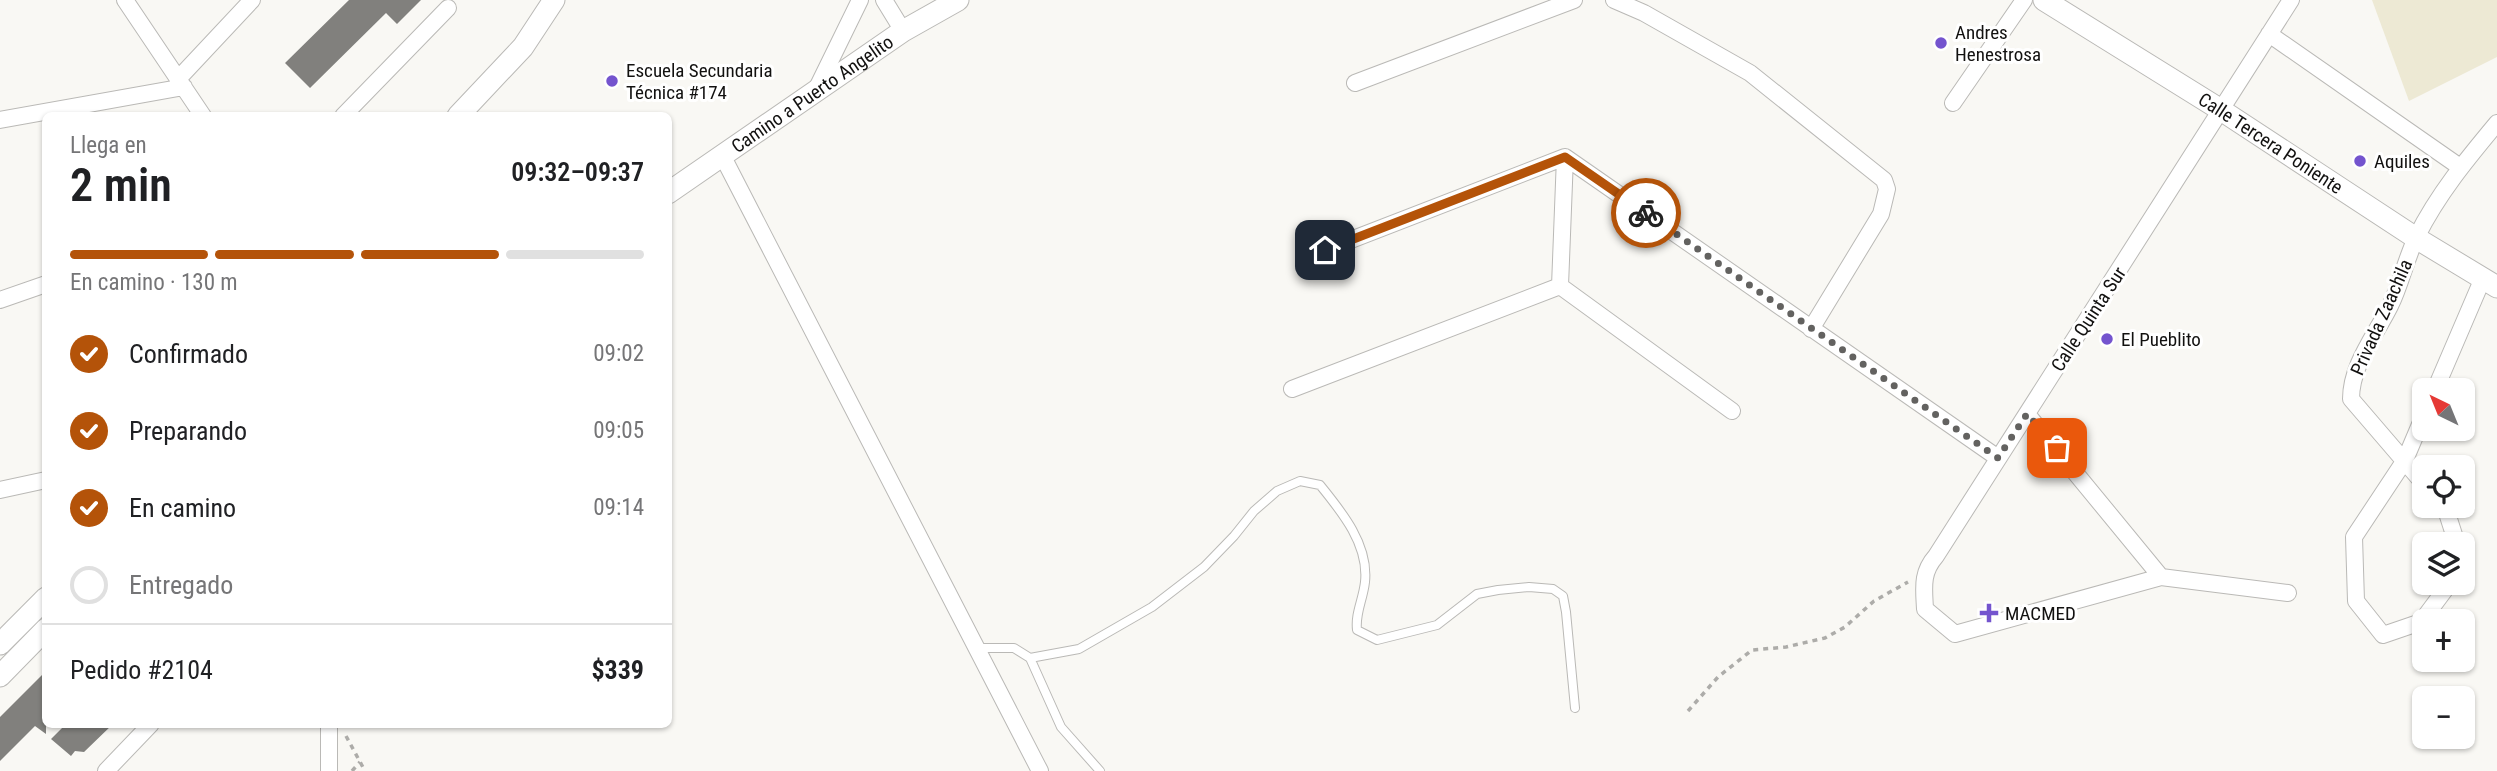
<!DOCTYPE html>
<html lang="es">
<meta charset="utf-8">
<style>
:root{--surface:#fff;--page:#f6f6f6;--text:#202124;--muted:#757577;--line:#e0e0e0;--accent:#b45309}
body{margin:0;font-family:"Roboto Condensed",sans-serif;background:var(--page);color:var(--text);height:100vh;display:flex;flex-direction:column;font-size:26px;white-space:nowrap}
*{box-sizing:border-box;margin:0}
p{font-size:23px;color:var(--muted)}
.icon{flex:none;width:38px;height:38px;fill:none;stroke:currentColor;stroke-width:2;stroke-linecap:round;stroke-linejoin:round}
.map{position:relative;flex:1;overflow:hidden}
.panel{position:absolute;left:42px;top:112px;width:630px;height:616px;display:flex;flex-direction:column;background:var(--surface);border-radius:10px;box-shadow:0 2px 5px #0004}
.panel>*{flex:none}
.needle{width:46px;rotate:317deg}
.fabs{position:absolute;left:2412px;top:378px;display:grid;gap:14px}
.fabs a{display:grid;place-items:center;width:63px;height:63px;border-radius:10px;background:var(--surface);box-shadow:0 2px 5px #0004;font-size:35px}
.pin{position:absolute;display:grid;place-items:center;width:60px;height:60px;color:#fff;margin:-30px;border-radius:14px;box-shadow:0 4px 10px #0006}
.courier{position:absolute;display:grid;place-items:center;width:70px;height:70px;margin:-35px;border:5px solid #b45309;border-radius:50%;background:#fff;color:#222;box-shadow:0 2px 9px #0007}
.overview em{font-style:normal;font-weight:600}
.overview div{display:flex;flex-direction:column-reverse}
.overview{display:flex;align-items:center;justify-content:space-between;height:119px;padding:0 28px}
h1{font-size:46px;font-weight:600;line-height:52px}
.bar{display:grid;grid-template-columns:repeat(4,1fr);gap:10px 7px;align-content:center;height:84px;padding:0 28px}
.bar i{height:9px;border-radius:5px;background:var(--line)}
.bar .active{background:var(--accent)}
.bar p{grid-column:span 4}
.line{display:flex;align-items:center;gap:18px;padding:0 28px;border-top:2px solid var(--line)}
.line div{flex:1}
ol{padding:0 28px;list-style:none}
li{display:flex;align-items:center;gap:21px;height:77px}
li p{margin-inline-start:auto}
li .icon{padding:7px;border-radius:50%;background:var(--accent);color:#fff;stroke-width:4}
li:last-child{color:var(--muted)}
li i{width:38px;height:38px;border:4px solid var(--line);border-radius:50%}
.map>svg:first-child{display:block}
</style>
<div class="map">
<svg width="2497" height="771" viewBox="0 0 2497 771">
<rect width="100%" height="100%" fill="#f9f8f4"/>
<path fill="#ede9d4" d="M2372 0H2497V57L2409 101Z"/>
<path fill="#81807d" d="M349 0H421L397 24 386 13 310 88 285 63Z
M46 671V734L35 726 0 761V717Z
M66 724H113L84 752 75 751 71 756 51 739Z"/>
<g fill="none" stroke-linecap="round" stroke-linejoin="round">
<g stroke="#bab9b6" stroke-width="10">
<path id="service" d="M978 648H1014L1030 658 1061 727 1100 771
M1030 658 1079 649 1152 607 1204 567 1234 536 1254 511 1277 491 1300 481 1320 485C1342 512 1369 545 1365 582 1363 600 1355 613 1357 630L1377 640 1437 625 1477 594 1498 590 1529 587 1553 589 1563 596 1566 612 1575 708"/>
</g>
<g stroke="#bab9b6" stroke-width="18">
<path id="minor" d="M125 0 203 116
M884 0 903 31
M1614 0 1644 13 1750 73 1884 180 1887 189 1881 214 1811 329
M2269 34 2460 167
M178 79 252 0
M1355 83 1574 0
M816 90 860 0
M1953 103 2024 0
M343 116 448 8
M0 120 184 87
M723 157 1040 771
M1565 157 1998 458
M1325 250 1565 157
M1560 286 1732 411
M1560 286 1565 157
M0 300 46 284
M1292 389 1560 286
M2435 390 2483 278
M2027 414 2161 577
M2424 415 2405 460 2354 537 2356 601 2383 635 2421 622 2450 583
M2424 484 2351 399C2351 365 2375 336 2390 306 2401 284 2406 258 2417 236 2438 194 2467 159 2497 123
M0 490 46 480
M2441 506 2447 513 2457 544
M2288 593 2161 577 1955 634 1925 609C1924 588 1921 573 1936 556L2291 0
M329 724V771
M106 771 151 724"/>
</g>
<g stroke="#bab9b6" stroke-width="23">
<g id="tertiary">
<path id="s1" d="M2044 0 2221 110 2416 238 2497 287"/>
<path d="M458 116 523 47 554 0"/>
<path id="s2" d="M668 193 903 31 958 0"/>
<path d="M0 644 46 598"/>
<path d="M0 676 46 629"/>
</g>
</g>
<path stroke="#adaca9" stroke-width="3.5" stroke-dasharray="5 5" stroke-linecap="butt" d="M1688 711 1718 677 1752 650 1786 647 1825 638 1845 627 1874 601 1908 582
M346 736 365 771
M352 771 360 762"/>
<use href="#service" stroke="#fff" stroke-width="8"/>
<use href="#minor" stroke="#fff" stroke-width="16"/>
<use href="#tertiary" stroke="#fff" stroke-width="21"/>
</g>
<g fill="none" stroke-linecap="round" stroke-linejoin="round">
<path stroke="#636260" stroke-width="7" stroke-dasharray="0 12.6" d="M1646 213 1998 458 2027 414 2057 448"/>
<path stroke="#b45309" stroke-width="9" d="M1325 250 1565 157 1646 213"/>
</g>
<g fill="#7454ce" stroke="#fff" stroke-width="2.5">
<circle cx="1941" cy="43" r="7"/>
<circle cx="612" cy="81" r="7"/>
<circle cx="2360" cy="161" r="7"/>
<circle cx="2107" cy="339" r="7"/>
<path d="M1985.5 602.5h7v7h7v7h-7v7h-7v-7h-7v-7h7z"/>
</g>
<g text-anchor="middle" stroke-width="6" stroke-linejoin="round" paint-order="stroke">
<g font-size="19" fill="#121110" stroke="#fff" text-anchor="start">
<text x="1955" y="39">Andres<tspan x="1955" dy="22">Henestrosa</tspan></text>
<text x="626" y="77">Escuela Secundaria<tspan x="626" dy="22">Técnica #174</tspan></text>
<text x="2374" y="168">Aquiles</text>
<text x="2121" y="346">El Pueblito</text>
<text x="2005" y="620">MACMED</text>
</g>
<g font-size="19" fill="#121110" stroke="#fff">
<text dy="7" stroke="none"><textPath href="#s2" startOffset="175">Camino a Puerto Angelito</textPath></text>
<text dy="7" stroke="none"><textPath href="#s1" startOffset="268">Calle Tercera Poniente</textPath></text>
<text transform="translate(2381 317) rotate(-66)" y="7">Privada Zaachila</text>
<text transform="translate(2088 319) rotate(-57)" y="7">Calle Quinta Sur</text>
</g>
</g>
</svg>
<div class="fabs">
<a><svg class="needle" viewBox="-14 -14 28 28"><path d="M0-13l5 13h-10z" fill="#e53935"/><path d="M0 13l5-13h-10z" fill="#757577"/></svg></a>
<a><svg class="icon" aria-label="locate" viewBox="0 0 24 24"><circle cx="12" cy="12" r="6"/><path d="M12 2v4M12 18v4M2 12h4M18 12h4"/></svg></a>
<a><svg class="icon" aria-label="layers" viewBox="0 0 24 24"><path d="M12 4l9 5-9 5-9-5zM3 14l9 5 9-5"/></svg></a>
<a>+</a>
<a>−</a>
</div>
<div class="pin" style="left:2057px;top:448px;background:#ea580c"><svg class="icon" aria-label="bag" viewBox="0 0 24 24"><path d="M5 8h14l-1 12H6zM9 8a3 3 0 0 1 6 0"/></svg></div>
<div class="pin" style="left:1325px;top:250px;background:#1f2937"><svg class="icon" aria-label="home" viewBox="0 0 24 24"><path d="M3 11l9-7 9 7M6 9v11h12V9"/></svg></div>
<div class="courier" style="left:1646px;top:213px"><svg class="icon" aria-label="bike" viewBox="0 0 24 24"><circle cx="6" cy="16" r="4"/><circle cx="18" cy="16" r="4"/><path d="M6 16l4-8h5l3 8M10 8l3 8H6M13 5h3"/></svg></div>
<section class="panel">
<div class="overview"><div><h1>2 min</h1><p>Llega en</p></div><em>09:32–09:37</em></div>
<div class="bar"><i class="active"></i><i class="active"></i><i class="active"></i><i></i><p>En camino · 130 m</p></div>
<ol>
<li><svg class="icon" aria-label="check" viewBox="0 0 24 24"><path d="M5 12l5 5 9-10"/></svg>Confirmado<p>09:02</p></li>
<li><svg class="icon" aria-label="check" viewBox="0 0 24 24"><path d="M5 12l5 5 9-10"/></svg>Preparando<p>09:05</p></li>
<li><svg class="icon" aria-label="check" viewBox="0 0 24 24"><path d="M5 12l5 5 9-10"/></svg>En camino<p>09:14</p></li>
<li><i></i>Entregado</li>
</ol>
<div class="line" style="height:91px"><div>Pedido #2104</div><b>$339</b></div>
</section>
</div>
